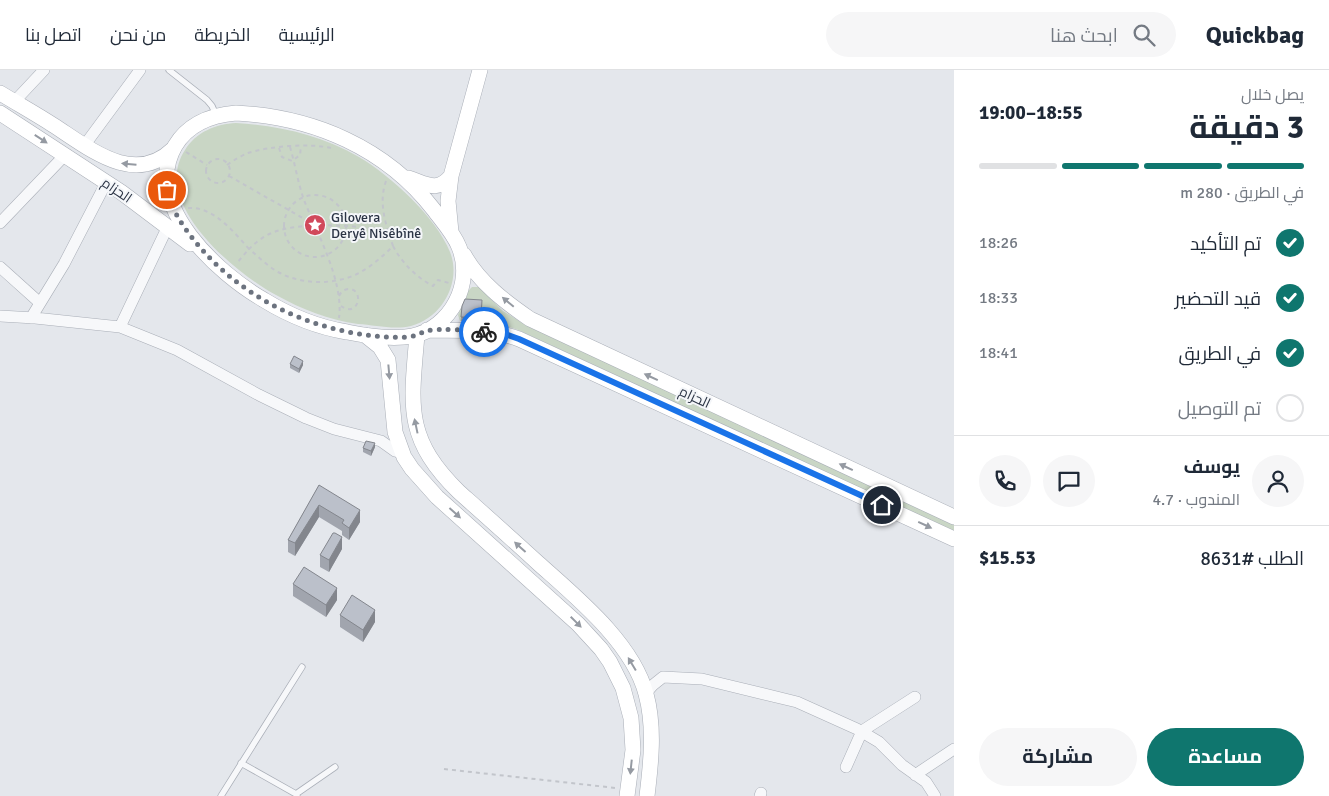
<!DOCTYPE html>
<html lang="ar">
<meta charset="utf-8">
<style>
:root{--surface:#fff;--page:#f6f6f7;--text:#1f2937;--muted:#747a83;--line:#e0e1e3;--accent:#0f766e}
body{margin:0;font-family:Signika,Cairo,sans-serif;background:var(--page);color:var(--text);direction:rtl;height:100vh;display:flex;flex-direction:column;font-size:19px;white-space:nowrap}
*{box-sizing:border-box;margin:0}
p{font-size:16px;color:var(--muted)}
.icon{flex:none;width:28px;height:28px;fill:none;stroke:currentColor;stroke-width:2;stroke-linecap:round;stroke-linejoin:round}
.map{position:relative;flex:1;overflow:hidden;direction:ltr}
.details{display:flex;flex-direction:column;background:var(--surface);width:375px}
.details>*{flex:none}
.pin{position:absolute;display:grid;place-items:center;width:42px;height:42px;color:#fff;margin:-21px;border:2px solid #fff;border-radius:50%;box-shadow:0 1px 5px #0007}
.courier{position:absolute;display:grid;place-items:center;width:50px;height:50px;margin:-25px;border:4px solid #1a73e8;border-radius:50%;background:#fff;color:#222;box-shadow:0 1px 6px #0007}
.summary em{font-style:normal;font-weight:700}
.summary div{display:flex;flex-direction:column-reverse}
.summary{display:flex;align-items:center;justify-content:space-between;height:85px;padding:0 25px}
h1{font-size:32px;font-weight:700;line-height:38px}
.bar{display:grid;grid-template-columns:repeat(4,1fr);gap:8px 5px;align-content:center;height:60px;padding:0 25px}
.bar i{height:6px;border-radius:4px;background:var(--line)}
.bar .current{background:var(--accent)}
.bar p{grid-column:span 4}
.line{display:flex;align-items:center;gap:12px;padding:0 25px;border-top:1px solid var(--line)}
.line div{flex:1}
.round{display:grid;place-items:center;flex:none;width:52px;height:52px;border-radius:26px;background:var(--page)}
ol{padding:0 25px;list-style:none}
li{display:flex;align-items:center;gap:15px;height:55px}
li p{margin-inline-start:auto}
li .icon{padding:5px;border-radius:50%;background:var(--accent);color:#fff;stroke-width:4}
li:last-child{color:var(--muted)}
li i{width:28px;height:28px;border:2px solid var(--line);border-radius:50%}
.primary-button{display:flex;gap:10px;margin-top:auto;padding:10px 25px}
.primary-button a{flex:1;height:58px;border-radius:30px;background:var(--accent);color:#fff;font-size:20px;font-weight:700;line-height:58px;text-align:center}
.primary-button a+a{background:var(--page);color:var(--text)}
header{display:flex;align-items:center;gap:30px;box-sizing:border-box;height:70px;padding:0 25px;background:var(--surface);border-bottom:1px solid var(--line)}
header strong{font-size:24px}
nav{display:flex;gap:28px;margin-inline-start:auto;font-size:18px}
.search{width:350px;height:45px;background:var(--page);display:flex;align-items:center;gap:12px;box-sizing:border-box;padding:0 18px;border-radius:28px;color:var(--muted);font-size:19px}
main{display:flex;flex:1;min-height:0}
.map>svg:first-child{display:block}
</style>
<header>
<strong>Quickbag</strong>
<div class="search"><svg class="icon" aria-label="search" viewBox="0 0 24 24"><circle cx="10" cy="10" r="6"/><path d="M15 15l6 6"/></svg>ابحث هنا</div>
<nav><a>الرئيسية</a><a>الخريطة</a><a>من نحن</a><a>اتصل بنا</a></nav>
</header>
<main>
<section class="details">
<div class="summary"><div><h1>3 دقيقة</h1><p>يصل خلال</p></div><em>18:55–19:00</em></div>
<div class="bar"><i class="current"></i><i class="current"></i><i class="current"></i><i></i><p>في الطريق · 280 m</p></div>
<ol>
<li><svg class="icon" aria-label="check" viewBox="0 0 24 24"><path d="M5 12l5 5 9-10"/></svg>تم التأكيد<p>18:26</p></li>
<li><svg class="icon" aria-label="check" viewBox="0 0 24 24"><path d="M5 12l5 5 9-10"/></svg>قيد التحضير<p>18:33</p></li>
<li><svg class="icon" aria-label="check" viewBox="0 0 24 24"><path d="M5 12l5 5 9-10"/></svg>في الطريق<p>18:41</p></li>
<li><i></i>تم التوصيل</li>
</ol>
<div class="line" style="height:90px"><a class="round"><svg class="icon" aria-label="person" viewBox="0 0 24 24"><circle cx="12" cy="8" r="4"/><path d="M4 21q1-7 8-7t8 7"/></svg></a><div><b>يوسف</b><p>المندوب · 4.7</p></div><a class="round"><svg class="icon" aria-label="chat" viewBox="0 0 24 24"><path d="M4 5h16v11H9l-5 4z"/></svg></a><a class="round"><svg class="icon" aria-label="phone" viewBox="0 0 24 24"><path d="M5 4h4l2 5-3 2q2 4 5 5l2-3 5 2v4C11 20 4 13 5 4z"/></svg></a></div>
<div class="line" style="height:65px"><div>الطلب #8631</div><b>$15.53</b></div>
<div class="primary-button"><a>مساعدة</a><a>مشاركة</a></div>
</section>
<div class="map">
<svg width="954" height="726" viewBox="0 0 954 726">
<rect width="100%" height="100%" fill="#e4e7ec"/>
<path fill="#c9d6c5" d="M236 53C280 56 321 65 359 87 391 106 436 147 450 182 462 212 442 248 411 256 394 260 374 255 358 254 329 250 301 239 276 225 235 203 150 133 185 80 196 62 216 54 236 53Z
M472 217H479L503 241 524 254 954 454V461L518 260C499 253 480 251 460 251L458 245 468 221Z"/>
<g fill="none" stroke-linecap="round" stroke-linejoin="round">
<g stroke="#a9aeb7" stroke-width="7">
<path id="lane" d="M169 0 207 30 212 36 216 45
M241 693 296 724
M221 726 302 597
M297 726 296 724 335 697"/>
</g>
<g stroke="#a9aeb7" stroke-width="12">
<path id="street" d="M14 32 44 0
M84 76 140 0
M0 153 65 85
M0 197 40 233
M0 246 35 248 120 257 177 280 259 325 306 348 334 359 381 371 395 381 402 383
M31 248 64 194 106 113
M120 257 168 156
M646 623 653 615 663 607 702 609 797 632 857 659 879 672 902 695 926 712 935 726
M846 697 862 661 915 627
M915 705 954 679
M760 726 761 723"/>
</g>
<g stroke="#a9aeb7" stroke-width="16">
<path id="secondary" d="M0 23C18 34 36 44 53 55 89 78 134 117 173 79
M0 43 121 122 190 174
M236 43C314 47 386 78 434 140 443 152 454 164 459 177 474 213 451 258 412 266 392 270 367 266 347 262 317 257 290 246 264 230 219 204 141 135 175 76 188 54 212 45 236 43Z
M408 108C427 114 437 123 451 106
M451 162 448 131 451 106 480 0
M464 185C479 212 505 232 530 249L954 447
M427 260C458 261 490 258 519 269L954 469
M365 265 380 277 388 290 395 362 404 387 412 399 437 427 578 554 601 579 610 592 623 618 631 648 633 680 627 726
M417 265C411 336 404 368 459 422 486 446 512 469 538 493 576 527 633 573 646 624 655 657 651 693 647 726"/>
</g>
<path stroke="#c2c5cb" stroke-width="2" stroke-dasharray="4 4" stroke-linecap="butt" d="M290 77C295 94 298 113 304 130 317 163 344 212 339 248
M279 78 282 87 292 91 300 85 301 76
M186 82 207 95
M206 101a12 12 0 1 1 24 0a12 12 0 1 1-24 0Z
M227 95C234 90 241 86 248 83 270 76 309 73 331 78
M229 106 315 155 351 156 388 161 393 176C383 186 372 196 359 203 336 215 303 215 280 203 268 197 259 187 249 179 270 158 287 158 315 155
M386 111C380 128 383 144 388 161
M284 156a31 31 0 1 1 62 0a31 31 0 1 1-62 0Z
M188 138C213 136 234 162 249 179L236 194
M393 176C402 193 416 207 433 216L438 210 449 213
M339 226C341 222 343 220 348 219 365 218 359 249 341 236
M444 699 616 718"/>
<use href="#lane" stroke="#f7f8fa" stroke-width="5.5"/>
<use href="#street" stroke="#f7f8fa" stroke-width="11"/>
<use href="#secondary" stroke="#fff" stroke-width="15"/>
</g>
<path fill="#a1a5ae" d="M482 230 481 252 461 251 462 236Z
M290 294 303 295 299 303 290 298Z
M375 377 371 386 363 382V378Z
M319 415 360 452 349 470 342 465V461L319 447 295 486 288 482V470Z
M342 479 329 502 320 497V485Z
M293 514 337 530 326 547 293 526Z
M340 545 375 552 363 572 340 557Z"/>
<path fill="#83868d" d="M303 291V295L299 303V299Z
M375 373V377L371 386V381Z
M319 435V447L295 486V473Z
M360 440V452L349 470V458Z
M342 467V479L329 502V490Z
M337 518V530L326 547V535Z
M375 540V552L363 572V560Z"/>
<path fill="#bbc0ca" stroke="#83868d" d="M465 229 482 230 481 248 461 247 462 236Z
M294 286 303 291 299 299 290 294Z
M366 371 375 373 371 381 363 378Z
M319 415 360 440 349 458 342 453 344 450 319 435 295 473 288 470Z
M333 463H335L342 467 329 490 320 485Z
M304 497 337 518 326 535 293 514Z
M352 525 375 540 363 560 340 545Z"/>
<defs><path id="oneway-solid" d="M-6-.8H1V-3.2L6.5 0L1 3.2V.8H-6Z" transform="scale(1.25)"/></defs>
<g fill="#959aa2">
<use href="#oneway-solid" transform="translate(41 69) rotate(33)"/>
<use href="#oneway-solid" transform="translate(129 94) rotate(-175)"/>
<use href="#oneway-solid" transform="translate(508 232) rotate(-140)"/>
<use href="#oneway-solid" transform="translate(389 302) rotate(85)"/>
<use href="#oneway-solid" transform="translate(651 307) rotate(-155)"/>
<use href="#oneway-solid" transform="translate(416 356) rotate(-102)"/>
<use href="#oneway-solid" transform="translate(846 397) rotate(-155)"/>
<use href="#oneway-solid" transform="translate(455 443) rotate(42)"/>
<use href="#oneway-solid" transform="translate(925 455) rotate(25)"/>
<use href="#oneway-solid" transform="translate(520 477) rotate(-138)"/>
<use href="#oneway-solid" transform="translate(576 552) rotate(45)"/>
<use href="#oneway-solid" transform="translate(632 594) rotate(-121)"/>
<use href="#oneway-solid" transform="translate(631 697) rotate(96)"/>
</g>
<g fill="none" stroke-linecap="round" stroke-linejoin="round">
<path stroke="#6c737f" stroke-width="5" stroke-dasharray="0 9" d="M167 120C171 139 182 155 194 170 241 229 312 262 386 267 395 267 404 268 413 266 418 265 422 262 427 261 438 258 472 260 484 262"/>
<path stroke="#1a73e8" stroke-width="6" d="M484 262 508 265 519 269 882 435"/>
</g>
<defs>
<g id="sight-disc" transform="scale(1.125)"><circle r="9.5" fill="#d1495b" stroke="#f4f6f9"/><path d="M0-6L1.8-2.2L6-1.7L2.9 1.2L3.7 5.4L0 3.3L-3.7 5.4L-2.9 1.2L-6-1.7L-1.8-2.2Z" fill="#fff"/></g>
</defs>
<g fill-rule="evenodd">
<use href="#sight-disc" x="315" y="155"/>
</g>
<g text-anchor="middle" stroke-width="4" stroke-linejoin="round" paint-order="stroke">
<g font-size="14" fill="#2b3445" stroke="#f4f6f9">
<text transform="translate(117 120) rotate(34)" y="5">الحزام</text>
<text transform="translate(695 327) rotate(25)" y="5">الحزام</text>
</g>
<g font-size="14" fill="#2b3445" stroke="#f4f6f9" text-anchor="start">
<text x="331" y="152">Gilovera<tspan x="331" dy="16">Deryê Nisêbînê</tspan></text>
</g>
</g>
</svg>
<div class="pin" style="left:167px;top:120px;background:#ea580c"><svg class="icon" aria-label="bag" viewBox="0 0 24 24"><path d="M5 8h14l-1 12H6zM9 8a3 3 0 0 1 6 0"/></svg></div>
<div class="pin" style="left:882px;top:435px;background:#1f2937"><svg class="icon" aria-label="home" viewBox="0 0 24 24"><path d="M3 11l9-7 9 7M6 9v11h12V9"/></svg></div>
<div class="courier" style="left:484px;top:262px"><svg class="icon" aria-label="bike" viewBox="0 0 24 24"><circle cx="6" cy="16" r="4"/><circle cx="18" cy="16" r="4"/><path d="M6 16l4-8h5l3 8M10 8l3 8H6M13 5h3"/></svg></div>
</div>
</main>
